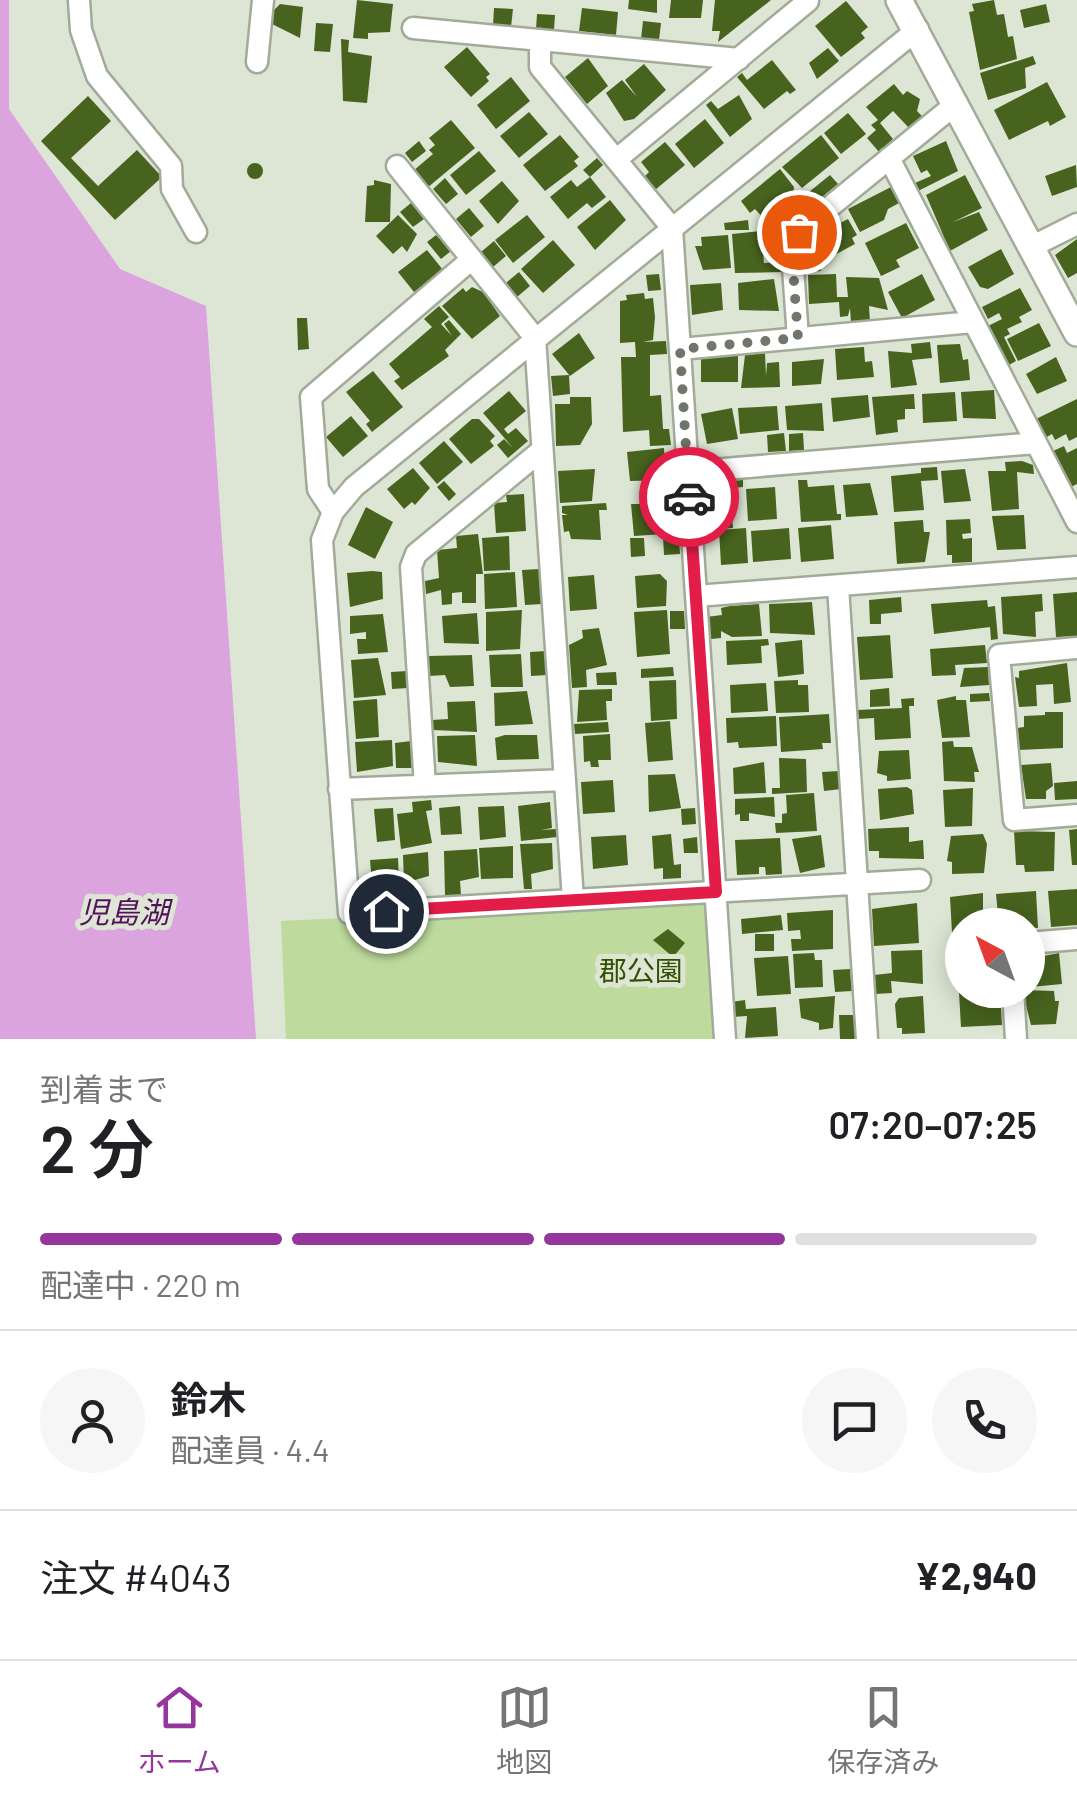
<!DOCTYPE html>
<html lang="ja">
<meta charset="utf-8">
<style>
:root{--surface:#fff;--page:#f6f6f6;--text:#202124;--muted:#757577;--line:#e0e0e0;--accent:#95359e}
body{margin:0;font-family:Barlow,"Noto Sans JP",sans-serif;background:var(--page);color:var(--text);height:100vh;display:flex;flex-direction:column;font-size:38px;white-space:nowrap}
*{box-sizing:border-box;margin:0}
p{font-size:32px;color:var(--muted)}
.icon{flex:none;width:55px;height:55px;fill:none;stroke:currentColor;stroke-width:2;stroke-linecap:round;stroke-linejoin:round}
.map{position:relative;height:1039px;overflow:hidden}
.details{display:flex;flex-direction:column;background:var(--surface);flex:1}
.details>*{flex:none}
.needle{width:65px;rotate:319deg}
.buttons{position:absolute;left:945px;top:908px;display:grid;gap:20px}
.buttons a{display:grid;place-items:center;width:100px;height:100px;border-radius:50%;background:var(--surface);box-shadow:0 5px 25px #0003;font-size:50px}
.pin{position:absolute;display:grid;place-items:center;width:85px;height:85px;color:#fff;margin:-42px;border:5px solid #fff;border-radius:50%;box-shadow:0 2px 10px #0007}
.courier{position:absolute;display:grid;place-items:center;width:100px;height:100px;margin:-50px;border:8px solid #e11d48;border-radius:50%;background:#fff;color:#222;box-shadow:0 2px 12px #0007}
.overview em{font-style:normal;font-weight:600}
.overview div{display:flex;flex-direction:column-reverse}
.overview{display:flex;align-items:center;justify-content:space-between;height:170px;padding:0 40px}
h1{font-size:65px;font-weight:600;line-height:75px}
.bar{display:grid;grid-template-columns:repeat(4,1fr);gap:15px 10px;align-content:center;height:120px;padding:0 40px}
.bar i{height:12px;border-radius:8px;background:var(--line)}
.bar .on{background:var(--accent)}
.bar p{grid-column:span 4}
.line{display:flex;align-items:center;gap:25px;padding:0 40px;border-top:2px solid var(--line)}
.line div{flex:1}
.round{display:grid;place-items:center;flex:none;width:105px;height:105px;border-radius:52px;background:var(--page)}
.tabs{display:flex;justify-content:space-around;align-items:center;height:140px;border-top:2px solid var(--line);background:var(--surface);font-size:28px;color:var(--muted)}
.tabs a{display:grid;justify-items:center;gap:5px}
.tabs .on{color:var(--accent)}
.map>svg:first-child{display:block}
</style>
<div class="map">
<svg width="1077" height="1039" viewBox="0 0 1077 1039">
<rect width="100%" height="100%" fill="#dde6d4"/>
<path fill="#bedb9d" d="M708 900 714 1039H286L281 921Z"/>
<path fill="#dba4de" d="M0 0H9V109L120 269 206 306 256 1039H0Z"/>
<path fill="#47631e" d="M357 0 393 4 390 32 368 33V39L353 38Z
M629 0H657V13L628 9Z
M671 0H703L701 18H669Z
M715 0H771L718 42 720 31H712Z
M994 0 997 15 1004 14 1008 37 1013 36 1017 59 980 70 969 12 974 11 972 4Z
M846 1 868 27 861 33 865 38 841 57 815 26Z
M280 4 303 7 300 38 272 24 273 11Z
M1046 4 1050 22 1024 28 1020 10Z
M494 8 513 9 511 27 493 25Z
M582 8 618 12 616 35 579 31Z
M537 14 555 15 554 30 536 29Z
M643 21 661 23 659 40 641 39Z
M316 23 333 24 330 52 314 51Z
M341 39 349 40 348 52 372 56 367 103 343 101Z
M467 47 490 74 486 77 489 81 471 97 444 67Z
M828 48 839 61 817 79 809 63Z
M1033 56 1036 64 1025 68 1026 88 988 100 980 73Z
M588 58 608 86 587 104 565 77Z
M772 60 796 90 790 94 787 91 764 109 737 77 742 73 747 80Z
M644 64 666 90 634 119 624 121 606 93 622 80 637 97 625 80Z
M511 77 530 101 496 129 477 105Z
M1047 82 1066 117 1050 126 1048 121 1009 140 994 110Z
M894 84 903 95 907 91 920 99 917 111 922 116 909 128 893 111 880 123 893 139 879 152 867 138 876 130 871 125 878 120 866 107Z
M739 95 752 119 730 137 706 105 711 101 718 109Z
M88 96 111 121 71 158 98 186 137 150 162 177 115 220 41 141Z
M529 112 548 134 519 158 500 136Z
M848 113 866 134 841 154 824 133Z
M705 119 724 143 694 168 675 144Z
M451 120 475 148 427 188 413 171 433 154 429 150 435 145 429 138Z
M560 135 579 157 574 161 578 166 545 191 523 165Z
M821 135 839 158 802 188 782 167Z
M419 141 426 151 412 162 405 153Z
M946 141 958 171 918 191 915 183 931 176 927 170 921 173 913 156Z
M665 142 685 165 655 190 644 177 649 172 641 162Z
M479 151 496 171 466 195 450 175Z
M597 158 603 165 590 177 583 170Z
M247 171a8 8 0 1 1 16 0a8 8 0 1 1-16 0Z
M1076 165 1077 187 1052 196 1045 176Z
M780 169 794 187 793 194 763 218 755 209 750 213 741 201Z
M830 175 838 184 817 201 809 192Z
M965 175 982 208 953 222 979 212 988 230 950 251 926 195Z
M590 177 606 197 592 208 587 203 568 219 550 197 571 180 577 187Z
M445 178 458 194 446 204 433 189Z
M374 180 391 184 390 222H365L367 186 374 185Z
M502 181 519 201 498 224 479 201Z
M891 187 899 203 888 209 884 220 860 232 848 209Z
M610 200 626 220 595 250 577 227Z
M411 203 424 219 413 227 400 212Z
M469 208 484 226 471 237 456 219Z
M398 215 417 234 407 252 402 246 393 254 376 236Z
M527 215 545 237 513 263 495 240Z
M848 219 857 235 852 238 855 244 827 259 815 236Z
M748 220 749 230H725L724 223Z
M906 223 919 248 896 260 900 267 881 276 865 243Z
M761 231 764 263 783 262V272L735 273 732 234Z
M436 235 451 251 441 259 427 242Z
M728 235 731 268 703 270 695 246H702L701 237Z
M1077 239V273L1068 278 1055 255Z
M553 240 575 265 543 293 521 269Z
M494 241 506 256 493 267 481 252Z
M1001 249 1014 274 988 289 980 287 968 267Z
M427 250 443 270 414 292 398 272Z
M819 252 821 271 806 272 804 254Z
M519 272 530 286 517 297 506 283Z
M659 274 661 290 648 291 646 275Z
M836 274 837 297H848L846 277 879 278 888 310 869 306 870 322H851L850 308 848 316 840 317 839 302 809 304 808 275Z
M922 274 935 300 902 318 888 292Z
M774 279 779 311 739 310 738 283Z
M721 283 723 310 692 315 690 285Z
M472 287 483 292 500 316 472 339 442 306 463 288 466 292Z
M1020 288 1032 310 1019 317 1022 322 1007 329 1010 334 1004 337 1016 361 1009 365 988 326 1002 319 999 313 988 319 982 307Z
M644 293 645 299 653 298 655 317 653 340 643 342 666 341 667 354 650 355V396L661 395 663 429H669L671 445 650 446 649 430 623 432 621 357H636L635 342 620 343V301L627 300 626 295Z
M439 306 449 317 441 324 452 336 444 324 449 320 461 334 445 350 449 356 402 390 394 381 400 377 389 364 432 327 424 319Z
M297 318H307L309 349 298 350Z
M1039 323 1051 346 1018 361 1007 339Z
M579 333 595 358 570 376 552 354Z
M930 342 932 358 912 360 917 385 891 388 888 351 912 353 911 344Z
M960 344 963 360 968 359 970 380 940 383 937 345Z
M864 347 865 362 872 361 874 377 837 380 835 349Z
M765 353 766 376 767 363 779 362 780 387 741 388 745 355Z
M738 355V382H701V358Z
M1056 357 1067 381 1037 394 1026 374Z
M824 359 821 384 792 386V362Z
M373 371 403 407 372 432 366 424 370 421 346 392Z
M569 375 570 394 553 396 551 376Z
M994 390 996 419 963 418 961 392Z
M509 391 526 411 504 429 508 434 516 428 528 441 508 458 497 445 504 439 513 448 483 413Z
M955 392 957 421 923 423 922 394Z
M914 394 915 409H905V419L897 420 898 432 876 435 872 397Z
M868 395 870 417 833 422 831 398Z
M570 397H591L592 424 580 445 556 446 555 404H570Z
M1077 399V437L1069 441 1066 434 1055 440 1052 434 1045 438 1036 419Z
M822 403 824 431 787 430 785 406Z
M777 406 779 430 740 434 738 408Z
M732 408 738 439 707 444 701 414Z
M351 416 368 436 343 457 326 437Z
M472 419H479L495 436 490 441 494 446 471 464 449 439Z
M784 433 786 451 768 452 767 435Z
M803 433 804 450 789 451V434Z
M444 441 463 462 437 484 419 463Z
M1064 446 1067 453 1077 448V484L1071 487 1053 451Z
M664 448 666 480 630 481 627 452Z
M1022 461 1033 465 1034 474 1017 472 1019 509 992 511 988 471H1006L1005 462Z
M937 467 938 480 921 481 924 510 894 512 891 476 921 473V468Z
M413 468 430 488 415 505 412 502 404 509 387 489Z
M595 469 592 501 560 503 558 471Z
M965 469 971 501 944 503 941 471Z
M743 480V487L716 489 715 482Z
M798 480H807L808 487 834 485 837 514H841V520L801 522Z
M444 481 456 494 449 501 437 487Z
M870 483 878 515 846 517 843 485Z
M775 487 777 519 748 521 746 489Z
M703 493 730 494 733 528 705 530Z
M524 494 526 531 496 533 494 503 507 502 506 495Z
M606 503 607 510H599L601 540 571 539 569 531 564 532 562 515H568L562 513V506Z
M631 504H661L665 534 634 536Z
M366 507 393 522 375 559 348 545Z
M1024 515 1026 549 997 550 992 516Z
M970 519 971 533 962 534 963 539 972 538V562L952 563V555H947L946 520Z
M923 520 924 532H930L925 562 897 564 894 522Z
M831 525 834 559 801 562 798 528Z
M746 528 748 563 721 565 719 530Z
M789 528 791 559 753 562 751 531Z
M478 534 483 574H476V603H462V592L452 593V604L442 605 441 590 426 594 425 581 439 578 437 550 457 548 456 536Z
M679 535 680 554 664 555 663 536Z
M509 536 510 570 484 571 482 538Z
M630 538H644L645 556 631 557Z
M539 569 542 604 525 605 522 570Z
M372 571 382 572 383 599 350 607 347 573Z
M515 572 517 607 485 609 484 574Z
M660 574 667 581 666 606 637 608 635 576Z
M594 575 597 609 570 611 568 577Z
M1077 592V636L1056 637 1053 594Z
M1042 594 1043 611 1035 612 1036 637 1003 634 1001 597Z
M901 597 902 612 881 614V624H870L869 600Z
M987 600 988 607 995 606 998 639 991 640 990 627 934 634 931 604Z
M812 602 815 635 770 633 769 604Z
M759 604 762 636 732 637 721 631V638L711 639 706 617 722 615 721 608 730 606Z
M522 610 520 649 486 651V612Z
M667 610 670 654 637 657 634 612Z
M670 611H684L685 629H670Z
M477 613 479 644 444 643 442 616Z
M383 614 388 652 358 654 357 639H366V632L350 634V616Z
M599 628 607 665 586 670 587 687 572 688 569 645 583 638 582 630Z
M890 635 893 678 860 680 857 637Z
M768 639 769 645 761 646 762 663 727 665 726 641Z
M802 640 804 674 778 677 775 643Z
M985 645 987 663 955 665 956 675 932 676 930 649Z
M546 651 547 675 531 676 530 652Z
M521 654 523 687H491L489 655Z
M472 655 474 686 450 687 445 675 429 676 428 656Z
M378 658 386 695 354 698 351 660Z
M1067 663 1071 702 1054 704 1053 684 1036 685 1037 706 1019 707 1015 677 1019 678V671Z
M673 667 674 676 641 678V669Z
M988 667 989 685 960 687 964 668Z
M407 671 408 688 392 689 391 672Z
M616 672 617 685H597L596 673Z
M676 680 677 719 651 721 649 681Z
M798 680V685H808L809 712 776 713 774 681Z
M766 683 768 711 731 713 730 685Z
M889 688 890 706 870 707V690Z
M612 689V701H606L607 720 577 722 579 690Z
M527 691 533 724 495 726 494 693Z
M989 693 990 701 970 702V694Z
M956 696V700H966L970 737 942 738 937 700Z
M914 698V706H909L911 738 875 740 874 718 858 719 857 710 902 708 901 699Z
M377 699 379 737 356 739 353 701Z
M475 701 477 732 433 730 432 720 448 719 447 702Z
M1045 712H1063V748L1018 750 1017 728 1024 727V716L1045 715Z
M829 714 831 743H822L823 749 781 752 779 717Z
M776 716 777 746 739 748 738 742 727 743 726 718Z
M670 721 673 760 648 762 645 723Z
M608 722 609 732 575 734 574 724Z
M610 734 611 760H598L599 767H591L590 761 584 762 583 736Z
M475 735 477 766 438 762 437 736Z
M505 735H537L539 759 497 760 495 738Z
M392 740 393 766 357 772 355 742Z
M411 741 412 768H396L395 743Z
M953 741 954 747H972L979 772H974L975 782 944 781 942 742Z
M909 750 911 779 887 781V776L877 773 879 751Z
M779 758 806 759 807 792 772 794V788H780Z
M764 762 766 793 734 794 733 768Z
M1051 763 1053 786 1046 791V799H1026L1021 765Z
M839 771 841 789 824 791 822 772Z
M675 774 681 808 649 812 648 775Z
M613 780 615 812 583 814 581 782Z
M1077 781V799L1055 800 1054 783Z
M907 787 912 790 914 814 880 820 878 789Z
M973 788 972 826 945 827 943 790Z
M814 793 817 831 776 833 775 823H782V814L787 813 786 795Z
M774 797 775 817 749 813V821H740V814L735 815V799Z
M431 800 432 810 426 811 432 843 401 849 397 814 413 812 412 802Z
M550 802 552 828 541 830 556 829 557 837 521 841 518 806Z
M460 806 462 834 441 835 439 808Z
M504 806 506 837 480 840 478 807Z
M393 808 395 840 377 842 374 809Z
M695 808 696 824 682 825 681 809Z
M909 827V842L923 840 924 859 879 858V851H869L868 829Z
M1077 829V865H1072L1069 830Z
M1014 831 1055 832 1054 871 1025 872 1024 865H1016Z
M671 834 674 865 681 864V878L663 879V868L654 869 652 836Z
M983 834 987 844 984 873 952 874V862L947 861 951 836Z
M626 835 628 865 593 869 591 837Z
M821 835 825 867 800 873 792 839Z
M697 837 698 853H684L683 839Z
M780 838 782 874 766 875 765 867H759V874L737 875 735 840Z
M552 843 553 869 531 874 532 889H524L520 844Z
M513 846V878L481 879 479 848Z
M477 849 479 877 460 881 461 895 445 896 444 851Z
M428 852 429 876 404 883 403 855Z
M398 858 399 881 372 884 370 860Z
M399 882 401 898 391 899 389 883Z
M1077 889V925L1051 927 1048 891Z
M1036 891 1038 928 999 925 996 894Z
M983 893V925H962V951H953L950 897Z
M917 903 919 943 874 946 872 909Z
M833 910V949L792 951 791 939H801L800 930 788 931 787 913Z
M781 915 783 930 742 934 741 919Z
M668 929 685 943 673 957 653 940Z
M755 934H774V951H755Z
M922 950 923 984 891 981 892 993 875 994 874 975 892 973 891 951Z
M814 953 815 960H822L823 987 795 988 793 954Z
M1059 953 1062 984 1031 987 1028 959Z
M788 956 791 994 757 996 754 958Z
M962 956V987H957L956 957Z
M850 969 852 991 835 992 833 970Z
M1022 990 1054 991 1055 1001H1059L1056 1024 1031 1025Z
M986 991 987 1008H1001L1002 1025 961 1027 959 993Z
M835 996 833 1028 819 1030V1023L801 1018 799 999Z
M923 996 925 1033 902 1034V1028H897L895 1004 899 998Z
M745 1000 746 1009 776 1007 778 1036 745 1038 747 1016 732 1017 731 1002Z
M839 1015H854L856 1039H840Z"/>
<g fill="none" stroke-linecap="round" stroke-linejoin="round">
<g stroke="#a2ab99" stroke-width="25">
<path id="minor" d="M79 0 81 30 97 76 171 166 172 189 196 232
M413 28 739 59
M918 29 354 487 333 512 322 540 349 913 920 880
M540 40V67L672 228 725 1039
M257 62 263 0
M889 158 1077 522
M617 159 808 1
M397 166 535 338 573 900
M1033 246 1077 224
M798 338 792 254 799 232 957 103
M680 349 973 322
M688 472 1036 443
M333 512 318 489 311 397 472 259
M838 586 867 1039
M696 596 1077 567
M1077 648 999 655 1014 820 1077 815
M425 786 411 567 416 554 542 450
M339 789 565 780
M1028 943 1077 939
M1013 990 1016 1039"/>
</g>
<g stroke="#a2ab99" stroke-width="30">
<path id="tertiary" d="M899 0 1077 333"/>
</g>
<use href="#minor" stroke="#fff" stroke-width="20"/>
<use href="#tertiary" stroke="#fff" stroke-width="25"/>
</g>
<g fill="none" stroke-linecap="round" stroke-linejoin="round">
<path stroke="#70766b" stroke-width="10" stroke-dasharray="0 18" d="M689 497 680 349 798 338 792 254 799 232"/>
<path stroke="#e11d48" stroke-width="12" d="M386 911 716 892 689 497"/>
</g>
<g text-anchor="middle" stroke-width="10" stroke-linejoin="round" paint-order="stroke">
<g font-size="28" fill="#344f00" stroke="#dde6d4">
<text x="641" y="981">郡公園</text>
</g>
<g font-size="30" font-style="italic" fill="#531159" stroke="#dde6d4">
<text x="124" y="923">児島湖</text>
</g>
</g>
</svg>
<div class="buttons">
<a><svg class="needle" viewBox="-14 -14 28 28"><path d="M0-13l5 13h-10z" fill="#e53935"/><path d="M0 13l5-13h-10z" fill="#757577"/></svg></a>
</div>
<div class="pin" style="left:799px;top:232px;background:#ea580c"><svg class="icon" aria-label="bag" viewBox="0 0 24 24"><path d="M5 8h14l-1 12H6zM9 8a3 3 0 0 1 6 0"/></svg></div>
<div class="pin" style="left:386px;top:911px;background:#1f2937"><svg class="icon" aria-label="home" viewBox="0 0 24 24"><path d="M3 11l9-7 9 7M6 9v11h12V9"/></svg></div>
<div class="courier" style="left:689px;top:497px"><svg class="icon" aria-label="car" viewBox="0 0 24 24"><path d="M5 17H2v-5l4-1 3-4h7l3 4 3 1v5h-3M9 17h6M6 11h13"/><circle cx="7" cy="17" r="2"/><circle cx="17" cy="17" r="2"/></svg></div>
</div>
<section class="details">
<div class="overview"><div><h1>2 分</h1><p>到着まで</p></div><em>07:20–07:25</em></div>
<div class="bar"><i class="on"></i><i class="on"></i><i class="on"></i><i></i><p>配達中 · 220 m</p></div>
<div class="line" style="height:180px"><a class="round"><svg class="icon" aria-label="person" viewBox="0 0 24 24"><circle cx="12" cy="8" r="4"/><path d="M4 21q1-7 8-7t8 7"/></svg></a><div><b>鈴木</b><p>配達員 · 4.4</p></div><a class="round"><svg class="icon" aria-label="chat" viewBox="0 0 24 24"><path d="M4 5h16v11H9l-5 4z"/></svg></a><a class="round"><svg class="icon" aria-label="phone" viewBox="0 0 24 24"><path d="M5 4h4l2 5-3 2q2 4 5 5l2-3 5 2v4C11 20 4 13 5 4z"/></svg></a></div>
<div class="line" style="height:130px"><div>注文 #4043</div><b>¥2,940</b></div>
</section>
<nav class="tabs">
<a class="on"><svg class="icon" aria-label="home" viewBox="0 0 24 24"><path d="M3 11l9-7 9 7M6 9v11h12V9"/></svg>ホーム</a>
<a><svg class="icon" aria-label="map" viewBox="0 0 24 24"><path d="M3 6l6-2 6 2 6-2v14l-6 2-6-2-6 2zM9 4v14M15 6v14"/></svg>地図</a>
<a><svg class="icon" aria-label="saved" viewBox="0 0 24 24"><path d="M7 4h10v16l-5-4-5 4z"/></svg>保存済み</a>
</nav>
